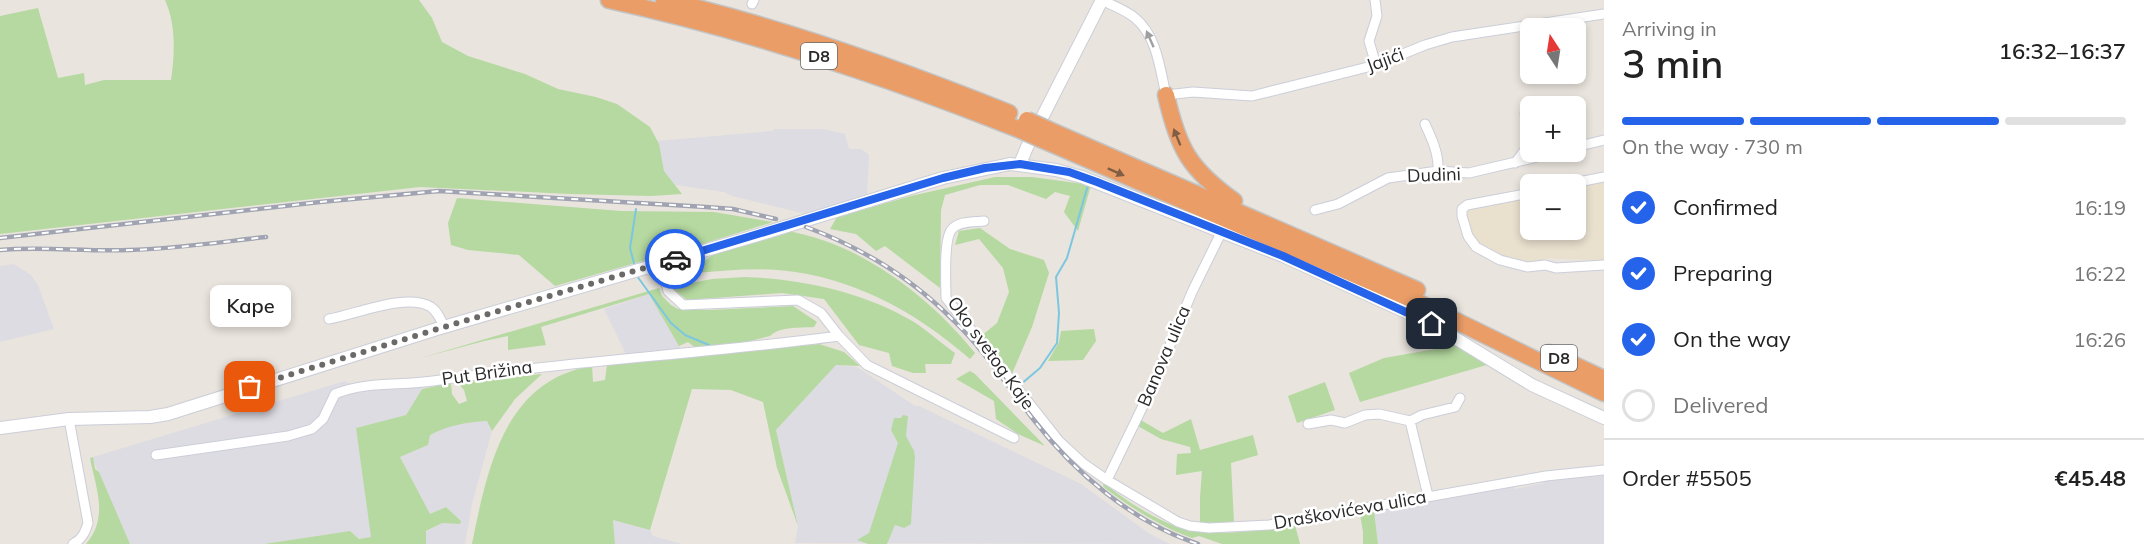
<!DOCTYPE html>
<meta charset="utf-8">
<style>
:root{--surface:#fff;--page:#f2f2f2;--text:#222;--muted:#767676;--line:#e0e0e0;--accent:#2563eb}
body{margin:0;font-family:Mulish,sans-serif;background:var(--page);color:var(--text);height:100vh;display:flex;flex-direction:column;font-size:22px;white-space:nowrap}
*{box-sizing:border-box;margin:0}
p{font-size:20px;color:var(--muted)}
.icon{flex:none;width:33px;height:33px;fill:none;stroke:currentColor;stroke-width:2;stroke-linecap:round;stroke-linejoin:round}
.map{position:relative;flex:1;overflow:hidden}
.sheet{display:flex;flex-direction:column;background:var(--surface);width:540px}
.sheet>*{flex:none}
.needle{width:39px;rotate:348deg}
.controls{position:absolute;left:1520px;top:18px;display:grid;gap:12px}
.controls a{display:grid;place-items:center;width:66px;height:66px;border-radius:9px;background:var(--surface);box-shadow:0 3px 9px #0003;font-size:30px}
.pin{position:absolute;display:grid;place-items:center;width:51px;height:51px;color:#fff;margin:-26px;border-radius:12px;box-shadow:0 3px 9px #0006}
.courier{position:absolute;display:grid;place-items:center;width:60px;height:60px;margin:-30px;border:4px solid #2563eb;border-radius:50%;background:#fff;color:#222;box-shadow:0 2px 8px #0007}
.bubble{position:absolute;height:42px;border-radius:9px;background:var(--surface);box-shadow:0 3px 9px #0003;font-size:20px;font-weight:600;line-height:42px;text-align:center}
.head em{font-style:normal;font-weight:600}
.head div{display:flex;flex-direction:column-reverse}
.head{display:flex;align-items:center;justify-content:space-between;height:102px;padding:0 18px}
h1{font-size:39px;font-weight:600;line-height:45px}
.bar{display:grid;grid-template-columns:repeat(4,1fr);gap:9px 6px;align-content:center;height:72px;padding:0 18px}
.bar i{height:8px;border-radius:4px;background:var(--line)}
.bar .active{background:var(--accent)}
.bar p{grid-column:span 4}
.line{display:flex;align-items:center;gap:15px;padding:0 18px;border-top:2px solid var(--line)}
.line div{flex:1}
ol{padding:0 18px;list-style:none}
li{display:flex;align-items:center;gap:18px;height:66px}
li p{margin-inline-start:auto}
li .icon{padding:6px;border-radius:50%;background:var(--accent);color:#fff;stroke-width:4}
li:last-child{color:var(--muted)}
li i{width:33px;height:33px;border:3px solid var(--line);border-radius:50%}
main{display:flex;flex:1;min-height:0}
.map>svg:first-child{display:block}
</style>
<main>
<div class="map">
<svg width="1604" height="544" viewBox="0 0 1604 544">
<rect width="100%" height="100%" fill="#e9e4dd"/>
<path fill="#dedce3" d="M774 129H824L845 134 849 149H861L869 155 867 195 806 214 732 196 724 192 675 185 664 171 657 141 772 131Z
M14 264 31 275 38 285 54 329 0 342V266Z
M649 294 668 324 682 351 627 356 604 309Z
M836 365 857 367 915 406H919L1081 484 1150 534 1170 544 795 543 798 526 776 430Z
M412 380 422 389 406 415 356 428 372 537 359 539 350 531 264 544H130L93 460V457L345 381 350 384Z
M488 421 492 431 472 504 465 544H426V532L441 523 459 524 461 521 446 507 430 515 400 457 428 445 430 435 439 430 461 423Z
M1604 474V544H1378L1374 511 1514 486 1515 489 1544 483V480Z
M613 520 650 530 653 536 682 544H615Z"/>
<path fill="#e9e0ce" d="M1604 181V261L1549 258 1525 263 1497 254 1476 244 1468 230 1465 211 1470 208 1530 196V230H1575V187Z"/>
<path fill="#b5d9a0" d="M165 0H419L432 18 442 42 468 56 525 74 558 89 596 97 617 104 650 127 659 144 664 171 682 194 651 196 570 194 420 187 0 234V16L38 8 58 78 84 73 85 85 104 80H171C175 54 176 24 165 0Z
M995 177H1032L1091 185 1078 231 1064 212 1070 196 1055 192 1046 199 1008 185H980L945 195 941 210 940 288 885 246 876 251 856 234 830 229 837 217 911 196Z
M457 198 621 211 714 212 773 222 699 245 555 286 519 255 468 250 451 245 448 223Z
M980 228 1010 249 1044 260 1049 273 1032 327 1011 376 980 337 997 323 1009 292 1003 268 979 239 955 245 959 231Z
M787 231C860 243 929 296 975 353L970 359C915 311 851 276 778 270 750 268 723 271 695 273 712 243 757 239 787 231Z
M745 277C803 279 864 292 914 322 928 331 941 343 955 353L951 364H925L926 373H913L892 366 889 353 859 345 824 299 782 293 687 300 671 287 712 279Z
M659 288 662 296 671 305 678 309 709 310 793 306 817 322 814 327C801 328 780 326 770 336L738 344 697 349 688 342 679 346 649 294 541 327 546 345 508 350V336L484 341 421 358Z
M1094 329 1096 341 1083 360 1048 361 1059 342 1061 331Z
M1435 333 1490 364 1360 402 1349 373 1384 358 1441 348 1433 343Z
M819 344 844 352 860 366 836 365 776 430 798 526 777 468 763 402 731 390 692 389 650 530 613 520 615 544H472C487 470 504 380 592 366L593 382 605 380 607 365Z
M970 371 975 374 1045 446 1018 434 996 419 994 401 956 379Z
M542 374 515 399 492 431 487 421C467 422 449 425 430 435L428 445 400 457 430 514 446 507 461 521 460 524 442 523 426 531V544H264L350 531 359 539 371 537 356 428 406 415 422 389 451 383 452 394 459 404 467 401 464 390 458 383Z
M1325 382 1335 410 1297 423 1288 396Z
M903 415 908 416 906 436 914 451 915 457 911 524 904 528 895 525 887 544H868L857 540 869 533 898 443 891 430 894 418H901Z
M1139 419 1163 433 1191 419 1200 450 1253 435 1258 455 1231 463 1234 523H1200V497L1202 471 1176 475 1177 454 1191 453 1190 447 1161 439 1136 425Z
M93 457 95 469 99 472 130 544H86C109 517 96 489 90 458Z
M1104 483C1127 502 1164 526 1193 531 1217 536 1270 530 1295 525L1300 544H1222L1199 536 1192 538C1161 527 1132 508 1106 489L1103 486Z
M1374 511 1378 544H1363V532L1360 514Z"/>
<g fill="none" stroke-linecap="round" stroke-linejoin="round">
<path stroke="#7cc7df" stroke-width="2" d="M635 267 630 248 636 209
M637 276 671 323 685 335 709 345
M1020 385 1040 368 1057 343 1059 313 1056 277 1067 258 1088 185"/>
<g stroke="#cbced9" stroke-width="11">
<path id="street" d="M1102 0C1113 6 1126 10 1135 18 1157 36 1160 69 1166 95L1193 92 1252 96 1376 65 1425 45 1452 37 1604 14
M1375 0 1377 16 1369 41 1376 65
M752 4 754 0
M1425 124C1432 139 1439 154 1438 171
M1575 147 1604 140
M1515 163C1533 141 1530 140 1525 114
M1569 184 1604 177
M1530 193 1467 205 1462 209V216L1468 236 1476 247 1500 260 1527 267 1545 265 1556 268 1604 265
M1315 210 1338 204 1388 178 1438 171 1469 173 1558 152
M984 221C974 222 959 221 952 229 943 239 946 284 946 298L1059 441 1084 464 1107 480 1178 522 1190 526 1209 528 1269 525 1546 476 1604 470
M661 263 668 291 683 305 798 300 821 313 839 336 867 365 1014 438
M329 319C354 315 407 292 431 307 438 312 441 320 444 327
M69 419 88 523C85 533 82 539 73 544
M1410 421 1422 415 1455 407 1460 398
M1308 424 1331 420 1345 423 1365 415 1379 414 1410 421 1428 496
M156 455 288 436 312 429 323 419 335 394C366 381 400 386 433 381 568 361 704 354 839 336
M1107 480 1156 379 1192 292 1221 233"/>
</g>
<g stroke="#cbced9" stroke-width="14">
<path id="secondary" d="M1020 164 1027 147 1102 0
M0 428 69 419 150 417 168 414 437 329 768 232 943 178 1010 164 1056 170 1082 177 1283 256 1432 324 1532 385 1604 418"/>
</g>
<g stroke="#c3c3c3" stroke-width="19">
<path id="highway" d="M609 0C751 31 888 77 1023 131
M664 0C782 27 897 68 1009 113
M1166 95C1178 148 1189 169 1234 201
M1049 130 1417 290
M1043 140 1411 299 1604 393
M1549 353 1604 379"/>
</g>
<use href="#street" stroke="#fff" stroke-width="9"/>
<use href="#secondary" stroke="#fff" stroke-width="12"/>
<use href="#highway" stroke="#ea9d67" stroke-width="16"/>
<g stroke="#a0a3b1" stroke-width="4.5">
<path id="rail" d="M806 227C863 248 913 279 955 322 985 351 1007 386 1033 419 1075 473 1132 522 1198 544
M0 238 320 202 439 191 706 207 733 209 776 219
M0 250C43 246 86 252 129 250 175 249 220 242 266 237"/>
</g>
<use href="#rail" stroke="#fff" stroke-width="2" stroke-dasharray="7" stroke-linecap="butt"/>
<g stroke="#c3c3c3" stroke-width="19" stroke-linecap="butt">
<path id="highway-bridge" d="M1027 120 1049 130
M1023 131 1043 140"/>
</g>
<use href="#highway-bridge" stroke="#ea9d67" stroke-width="16"/>
</g>
<defs><path id="oneway-solid" d="M-6-.8H1V-3.2L6.5 0L1 3.2V.8H-6Z" transform="scale(1.5)"/></defs>
<use fill="#9f9f9f" href="#oneway-solid" transform="translate(1150 39) rotate(-114)"/>
<g fill="#805d45">
<use href="#oneway-solid" transform="translate(1177 137) rotate(-112)"/>
<use href="#oneway-solid" transform="translate(1116 172) rotate(24)"/>
</g>
<g fill="none" stroke-linecap="round" stroke-linejoin="round">
<path stroke="#6c6a68" stroke-width="6" stroke-dasharray="0 10.8" d="M250 387 444 327 675 259"/>
<path stroke="#2563eb" stroke-width="8" d="M675 259 943 178 985 168 1020 164 1069 172 1097 182 1283 256 1432 324"/>
</g>
<g text-anchor="middle" stroke-width="5" stroke-linejoin="round" paint-order="stroke">
<g fill="#fff" stroke="#696969" stroke-width="1.5">
<rect x="801" y="43" width="36" height="26" rx="4.5"/>
<rect x="1541" y="345" width="36" height="26" rx="4.5"/>
</g>
<g font-size="16" font-weight="bold" fill="#292929">
<text x="819" y="62">D8</text>
<text x="1559" y="364">D8</text>
</g>
<g font-size="18" fill="#292929" stroke="#fff">
<text transform="translate(1385 60) rotate(-20)" y="6">Jajići</text>
<text transform="translate(1434 175) rotate(-2)" y="6">Dudini</text>
<text transform="translate(991 353) rotate(54)" y="6">Oko svetog Kaje</text>
<text transform="translate(1164 356) rotate(-67)" y="6">Banova ulica</text>
<text transform="translate(487 373) rotate(-8)" y="6">Put Brižina</text>
<text transform="translate(1350 510) rotate(-10)" y="6">Draškovićeva ulica</text>
</g>
</g>
</svg>
<div class="controls">
<a><svg class="needle" viewBox="-14 -14 28 28"><path d="M0-13l5 13h-10z" fill="#e53935"/><path d="M0 13l5-13h-10z" fill="#767676"/></svg></a>
<a>+</a>
<a>−</a>
</div>
<div class="pin" style="left:250px;top:387px;background:#ea580c"><svg class="icon" aria-label="bag" viewBox="0 0 24 24"><path d="M5 8h14l-1 12H6zM9 8a3 3 0 0 1 6 0"/></svg></div>
<div class="pin" style="left:1432px;top:324px;background:#1f2937"><svg class="icon" aria-label="home" viewBox="0 0 24 24"><path d="M3 11l9-7 9 7M6 9v11h12V9"/></svg></div>
<div class="courier" style="left:675px;top:259px"><svg class="icon" aria-label="car" viewBox="0 0 24 24"><path d="M5 17H2v-5l4-1 3-4h7l3 4 3 1v5h-3M9 17h6M6 11h13"/><circle cx="7" cy="17" r="2"/><circle cx="17" cy="17" r="2"/></svg></div>
<div class="bubble" style="left:210px;top:285px;width:81px">Kape</div>
</div>
<section class="sheet">
<div class="head"><div><h1>3 min</h1><p>Arriving in</p></div><em>16:32–16:37</em></div>
<div class="bar"><i class="active"></i><i class="active"></i><i class="active"></i><i></i><p>On the way · 730 m</p></div>
<ol>
<li><svg class="icon" aria-label="check" viewBox="0 0 24 24"><path d="M5 12l5 5 9-10"/></svg>Confirmed<p>16:19</p></li>
<li><svg class="icon" aria-label="check" viewBox="0 0 24 24"><path d="M5 12l5 5 9-10"/></svg>Preparing<p>16:22</p></li>
<li><svg class="icon" aria-label="check" viewBox="0 0 24 24"><path d="M5 12l5 5 9-10"/></svg>On the way<p>16:26</p></li>
<li><i></i>Delivered</li>
</ol>
<div class="line" style="height:78px"><div>Order #5505</div><b>€45.48</b></div>
</section>
</main>
